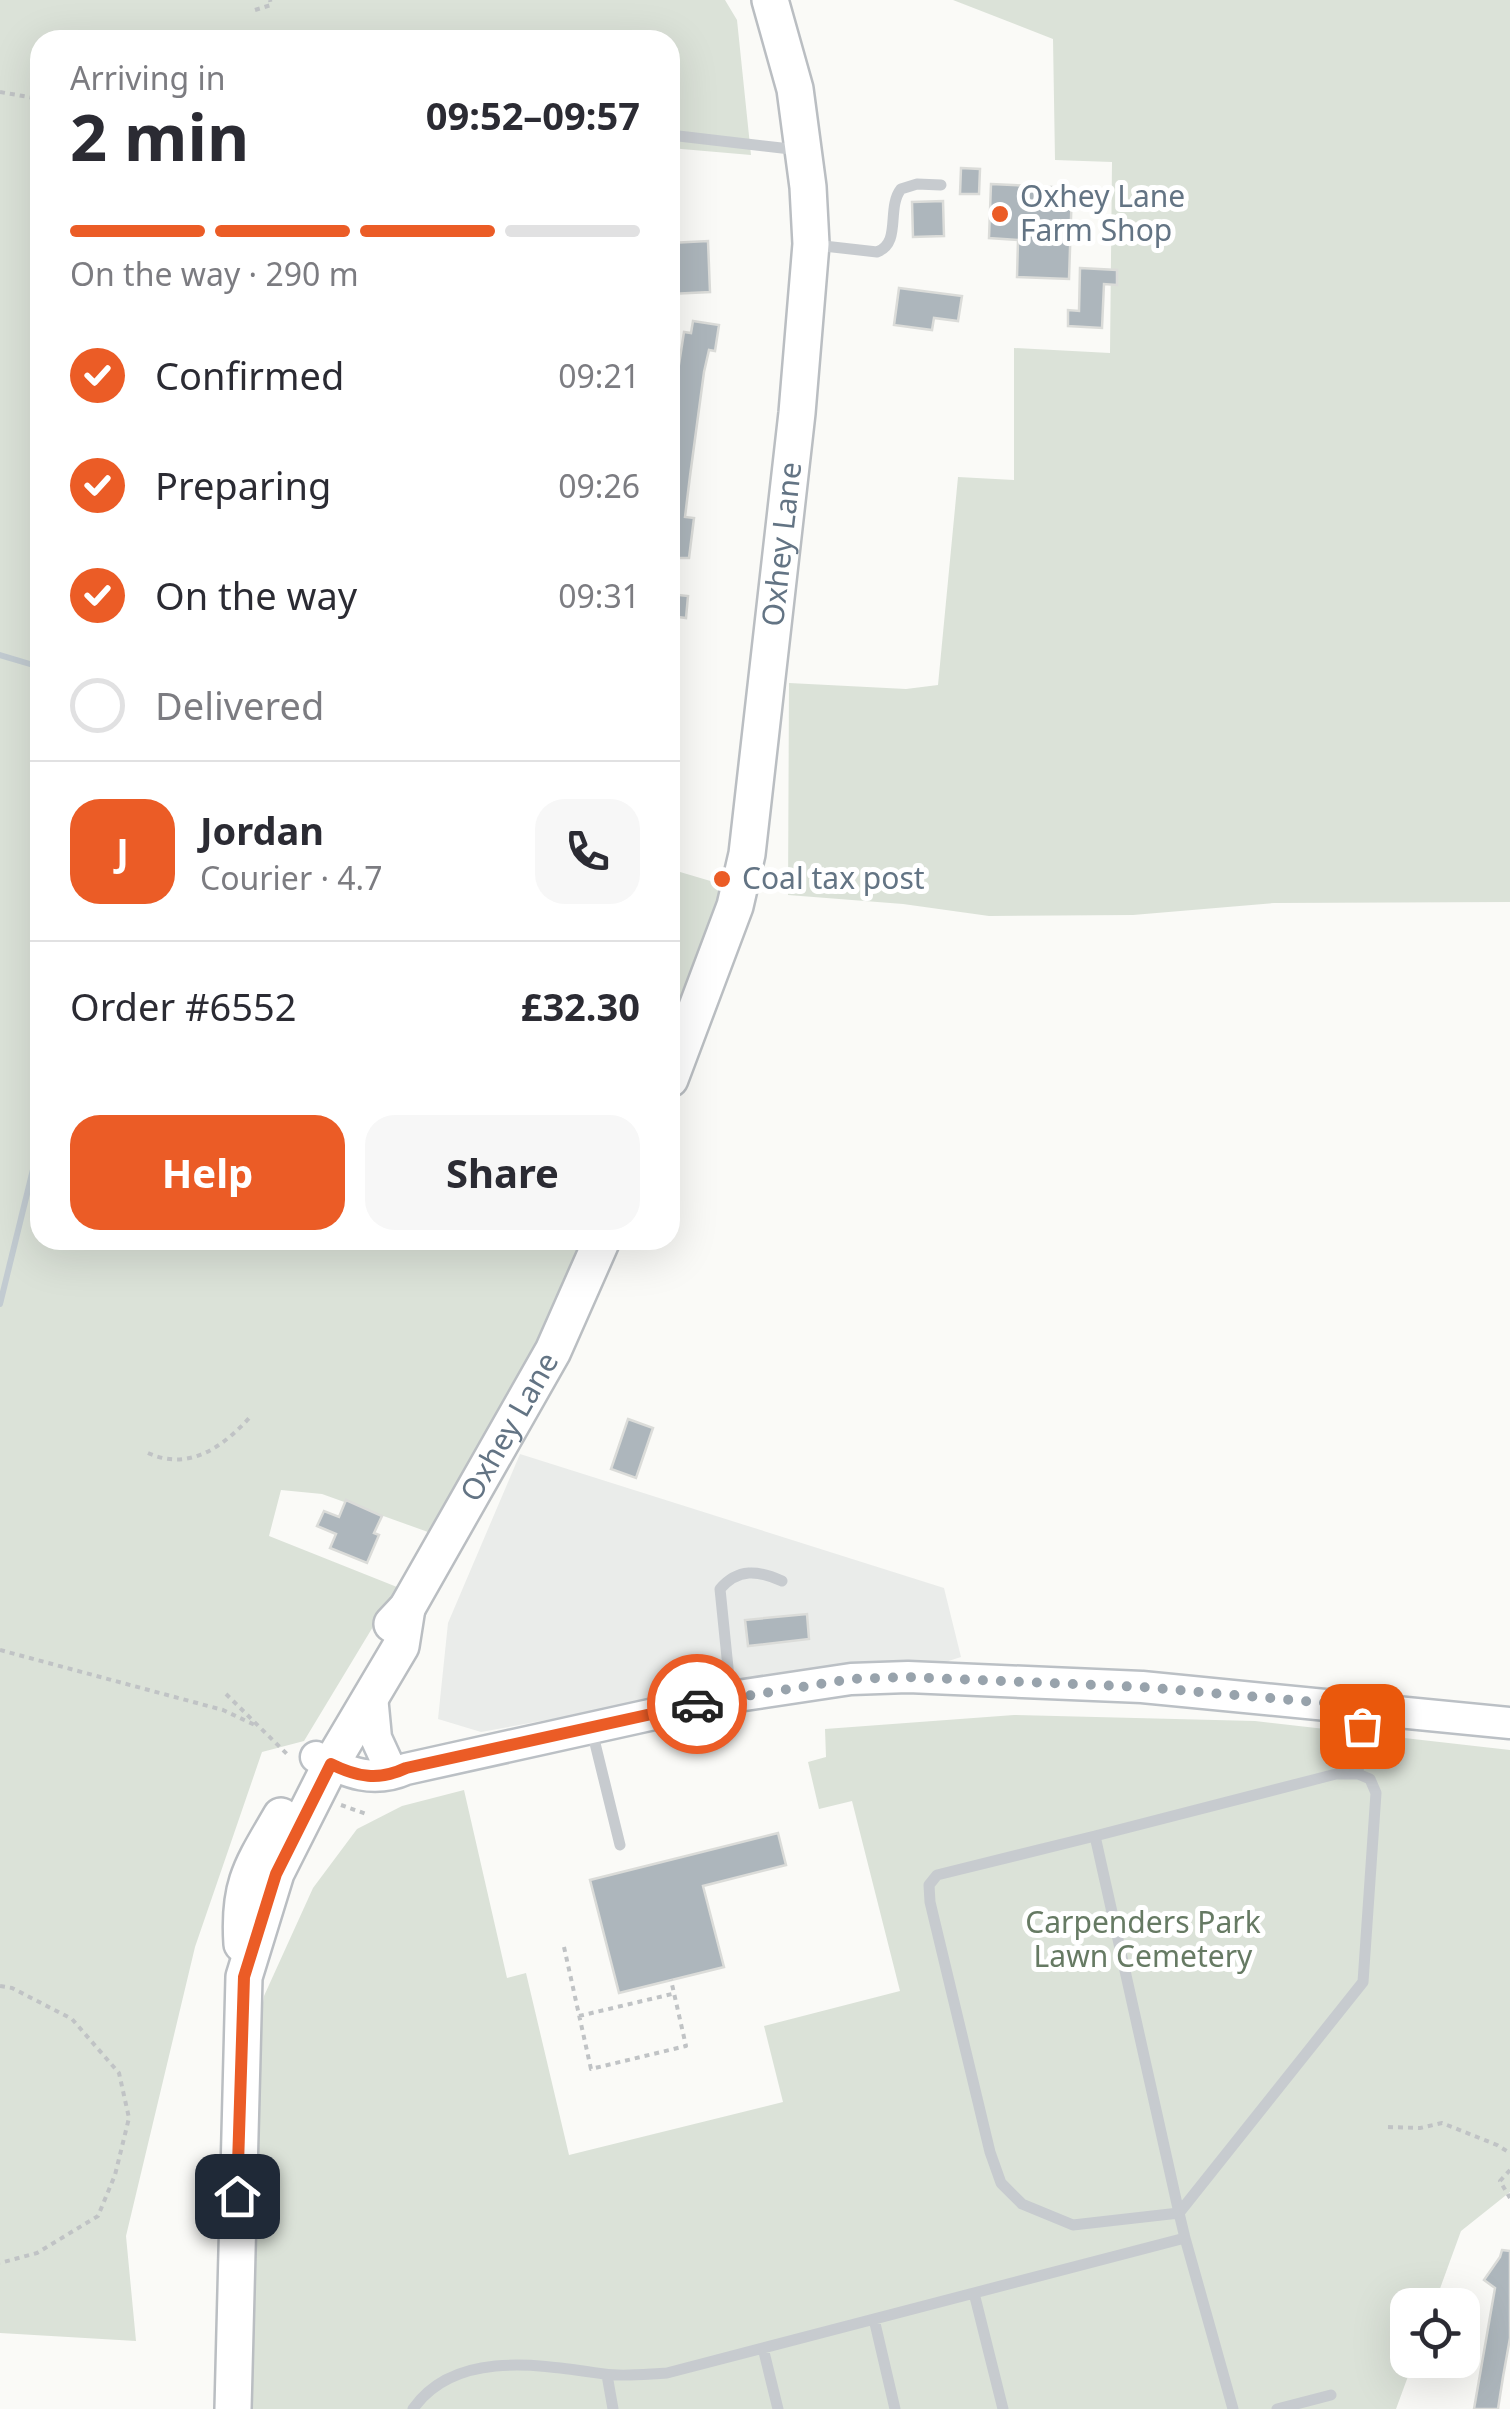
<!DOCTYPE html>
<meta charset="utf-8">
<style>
:root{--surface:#fff;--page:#f7f7f7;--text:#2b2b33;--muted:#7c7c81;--line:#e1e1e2;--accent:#eb5c26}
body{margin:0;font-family:"Noto Sans",sans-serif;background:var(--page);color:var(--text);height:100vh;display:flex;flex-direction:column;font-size:38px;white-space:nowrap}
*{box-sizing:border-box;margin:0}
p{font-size:32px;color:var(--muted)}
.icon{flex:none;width:55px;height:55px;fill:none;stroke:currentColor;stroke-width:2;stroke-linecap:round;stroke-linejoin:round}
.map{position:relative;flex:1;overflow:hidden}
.details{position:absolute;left:30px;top:30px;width:650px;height:1220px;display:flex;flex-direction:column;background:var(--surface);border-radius:30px;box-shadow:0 10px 40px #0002}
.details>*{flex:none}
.controls{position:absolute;left:1390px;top:2288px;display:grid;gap:20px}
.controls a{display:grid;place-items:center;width:90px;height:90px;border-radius:20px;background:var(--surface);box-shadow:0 10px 40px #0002;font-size:50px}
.pin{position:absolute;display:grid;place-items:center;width:85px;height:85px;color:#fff;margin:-42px;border-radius:20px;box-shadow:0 5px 15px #0006}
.courier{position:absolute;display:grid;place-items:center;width:100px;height:100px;margin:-50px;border:8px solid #eb5c26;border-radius:50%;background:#fff;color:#222;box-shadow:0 2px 12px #0007}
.head em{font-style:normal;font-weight:700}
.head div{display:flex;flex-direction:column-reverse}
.head{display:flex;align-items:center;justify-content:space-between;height:170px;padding:0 40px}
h1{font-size:65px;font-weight:700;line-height:75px}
.bar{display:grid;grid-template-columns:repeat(4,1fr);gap:15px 10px;align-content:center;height:120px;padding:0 40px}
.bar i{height:12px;border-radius:8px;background:var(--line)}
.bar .selected{background:var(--accent)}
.bar p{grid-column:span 4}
.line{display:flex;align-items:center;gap:25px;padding:0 40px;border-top:2px solid var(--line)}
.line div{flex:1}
.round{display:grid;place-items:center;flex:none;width:105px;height:105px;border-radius:30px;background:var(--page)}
ol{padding:0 40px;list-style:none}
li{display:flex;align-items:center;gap:30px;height:110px}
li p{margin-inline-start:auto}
li .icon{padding:10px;border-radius:50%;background:var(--accent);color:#fff;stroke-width:4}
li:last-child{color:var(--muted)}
li i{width:55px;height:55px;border:5px solid var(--line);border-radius:50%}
.primary-button{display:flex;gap:20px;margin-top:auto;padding:20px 40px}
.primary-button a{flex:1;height:115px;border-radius:30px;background:var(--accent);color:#fff;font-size:40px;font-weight:700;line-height:115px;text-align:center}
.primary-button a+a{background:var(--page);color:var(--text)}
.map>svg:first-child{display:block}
</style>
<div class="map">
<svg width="1510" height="2409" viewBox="0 0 1510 2409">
<rect width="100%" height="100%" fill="#fafaf7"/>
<path fill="#eaecea" d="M520 1454 944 1588 961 1657 933 1666 730 1687 481 1732 438 1719 448 1623Z"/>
<path fill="#dbe2d8" d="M0 0H725L737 20 751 155 670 148V40H40V1240H593L569 1300 428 1532 322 1494 281 1490 269 1536 397 1587 304 1741 262 1752 195 1947 126 2236 136 2341 0 2333Z
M953 0H1510V902L1274 903 1133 915 989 916 903 904 788 895 789 683 906 689 938 685 958 477 1014 480V348L1110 353 1112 162 1055 160 1053 39Z
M670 869 734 888 670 1049Z
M1014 1715 1255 1721 1510 1750V2192L1461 2231 1434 2305H1408V2360H1414L1396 2409H246L254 2065 264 1996 313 1888 357 1829 402 1806 464 1790 507 1978 526 1973 569 2155 783 2102 764 2026 900 1991 852 1801 819 1809 808 1762 826 1757 825 1729Z"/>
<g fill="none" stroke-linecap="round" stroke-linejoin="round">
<path stroke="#c2cbd1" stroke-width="6" d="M0 655 40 667
M0 1304 40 1141"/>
</g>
<path fill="#adb6bc" stroke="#dbdcd9" stroke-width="2.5" d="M961 168 980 169 979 194H960Z
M991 184 1072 188 1069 279 1017 277 1018 240 989 238Z
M943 201 944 236 913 237 912 202Z
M708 241 710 292 670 294V243Z
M1080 268 1117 270V285L1104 284 1102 328 1068 326V310L1079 311Z
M899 288 962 296 958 321 934 318 932 330 894 325Z
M693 321 719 325 715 351 709 350 704 372 690 476 685 517 694 518 689 558H670V492L675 451 670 450V389L675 390 684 332 691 333Z
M670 594 688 596 686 618 670 616Z
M628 1419 653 1428 636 1478 611 1469Z
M346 1500 382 1516 374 1533 379 1535 367 1563 330 1548 336 1534 317 1526 324 1511 339 1517Z
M807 1614 809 1639 748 1646 745 1620Z
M778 1833 786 1865 703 1886 724 1967 619 1993 590 1880Z
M1502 2250 1510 2251V2338L1503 2377 1498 2409H1474L1495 2288 1484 2280 1500 2257Z"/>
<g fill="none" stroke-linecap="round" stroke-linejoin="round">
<g stroke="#bbc0c5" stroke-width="35">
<path id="secondary" d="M372 1696 376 1738 387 1762
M316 1757C348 1772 372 1784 406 1769L731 1697 851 1679 908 1677 1142 1687 1510 1723"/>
</g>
<g stroke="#babec2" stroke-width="40">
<g id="primary">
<path id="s1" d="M670 1079 735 906 747 854 797 413 811 244 808 187 795 89 770 0"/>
<path id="s2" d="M392 1624 407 1608 553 1351 602 1240"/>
<path d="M242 1944C238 1884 252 1866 281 1816"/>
<path d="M233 2409 244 1977 276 1873 331 1764 401 1646 407 1608"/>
</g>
</g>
<path stroke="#c0c3c5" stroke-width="4" stroke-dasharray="5 5" stroke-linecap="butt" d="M255 10 271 5 270 0
M0 92 40 99
M148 1453C190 1472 224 1446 252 1415
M0 1650 223 1710 255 1725
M226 1694 290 1757
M341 1805 369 1815
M564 1947 591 2069 686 2046 671 1980
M0 1986 12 1988 72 2019 119 2073 129 2118 115 2175 98 2216 37 2253 0 2263
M579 2016 672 1994
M1388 2127 1420 2128 1442 2123 1497 2145 1510 2153
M1510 2170 1500 2181 1510 2198"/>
<path stroke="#c7cbcf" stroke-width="11" d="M670 135 799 150
M815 245 877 252C902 243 886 208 901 189L917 184 941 185
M731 1697 720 1589C738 1568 758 1570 782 1581
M592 1731 620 1845
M1336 1774H1358L1370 1779 1376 1793 1363 1982 1179 2213 1095 1836Z
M1358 1774 1362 1711
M1095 1836 937 1875 929 1885 930 1902 990 2152 1001 2183 1022 2204 1073 2225 1179 2213 1185 2238
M974 2293 1003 2409
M874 2319 895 2409
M763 2348 778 2409
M607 2375 613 2409
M413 2409C455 2349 541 2365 604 2374 624 2377 646 2374 667 2373L1185 2238 1233 2409
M1277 2409 1331 2395"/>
<use href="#secondary" stroke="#fff" stroke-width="30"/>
<use href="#primary" stroke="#fff" stroke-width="35"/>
</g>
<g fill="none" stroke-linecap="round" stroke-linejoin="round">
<path stroke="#98a3ac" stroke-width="10" stroke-dasharray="0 18" d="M697 1704 851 1679 908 1677 1142 1687 1362 1706V1726"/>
<path stroke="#eb5c26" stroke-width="12" d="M237 2196 244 1977 276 1874 331 1764C357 1777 379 1781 406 1768L697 1704"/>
</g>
<g fill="#eb5c26" stroke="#fff" stroke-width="4">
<circle cx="1000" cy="214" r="10"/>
<circle cx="722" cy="879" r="10"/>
</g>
<g text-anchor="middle" stroke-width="10" stroke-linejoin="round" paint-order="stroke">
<g font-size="30" fill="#637484" stroke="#fff" text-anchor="start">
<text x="1020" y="207">Oxhey Lane<tspan x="1020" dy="34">Farm Shop</tspan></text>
<text x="742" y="889">Coal tax post</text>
</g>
<g font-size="30" fill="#637484" stroke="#fff">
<text dy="10" stroke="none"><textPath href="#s1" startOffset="550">Oxhey Lane</textPath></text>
<text dy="10" stroke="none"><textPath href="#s2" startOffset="230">Oxhey Lane</textPath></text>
</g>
<g font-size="30" fill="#667a63" stroke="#fff">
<text x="1143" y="1933">Carpenders Park<tspan x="1143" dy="34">Lawn Cemetery</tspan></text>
</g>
</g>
</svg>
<div class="controls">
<a><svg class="icon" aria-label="locate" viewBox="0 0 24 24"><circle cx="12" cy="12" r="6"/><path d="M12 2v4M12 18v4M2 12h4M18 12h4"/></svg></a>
</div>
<div class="pin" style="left:1362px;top:1726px;background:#ea580c"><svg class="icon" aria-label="bag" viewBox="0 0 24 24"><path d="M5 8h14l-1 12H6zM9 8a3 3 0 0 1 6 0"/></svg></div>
<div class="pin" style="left:237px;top:2196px;background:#1f2937"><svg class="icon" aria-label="home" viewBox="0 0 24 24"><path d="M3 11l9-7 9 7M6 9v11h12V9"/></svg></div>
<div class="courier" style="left:697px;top:1704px"><svg class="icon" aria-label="car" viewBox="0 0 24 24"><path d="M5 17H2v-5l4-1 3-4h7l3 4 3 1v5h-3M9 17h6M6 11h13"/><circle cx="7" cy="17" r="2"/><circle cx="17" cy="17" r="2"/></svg></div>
<section class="details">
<div class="head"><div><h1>2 min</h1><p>Arriving in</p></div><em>09:52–09:57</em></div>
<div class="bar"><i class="selected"></i><i class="selected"></i><i class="selected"></i><i></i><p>On the way · 290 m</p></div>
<ol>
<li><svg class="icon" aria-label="check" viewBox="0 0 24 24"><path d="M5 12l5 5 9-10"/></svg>Confirmed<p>09:21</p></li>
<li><svg class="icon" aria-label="check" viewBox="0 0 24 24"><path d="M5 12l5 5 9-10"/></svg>Preparing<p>09:26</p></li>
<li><svg class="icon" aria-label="check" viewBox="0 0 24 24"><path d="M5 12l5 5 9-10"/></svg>On the way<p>09:31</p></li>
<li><i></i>Delivered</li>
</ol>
<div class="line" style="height:180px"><b class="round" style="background:var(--accent);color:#fff">J</b><div><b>Jordan</b><p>Courier · 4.7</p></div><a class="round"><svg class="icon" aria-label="phone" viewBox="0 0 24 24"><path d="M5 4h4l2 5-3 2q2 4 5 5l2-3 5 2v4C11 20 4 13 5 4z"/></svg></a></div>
<div class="line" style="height:130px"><div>Order #6552</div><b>£32.30</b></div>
<div class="primary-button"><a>Help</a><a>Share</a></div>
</section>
</div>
